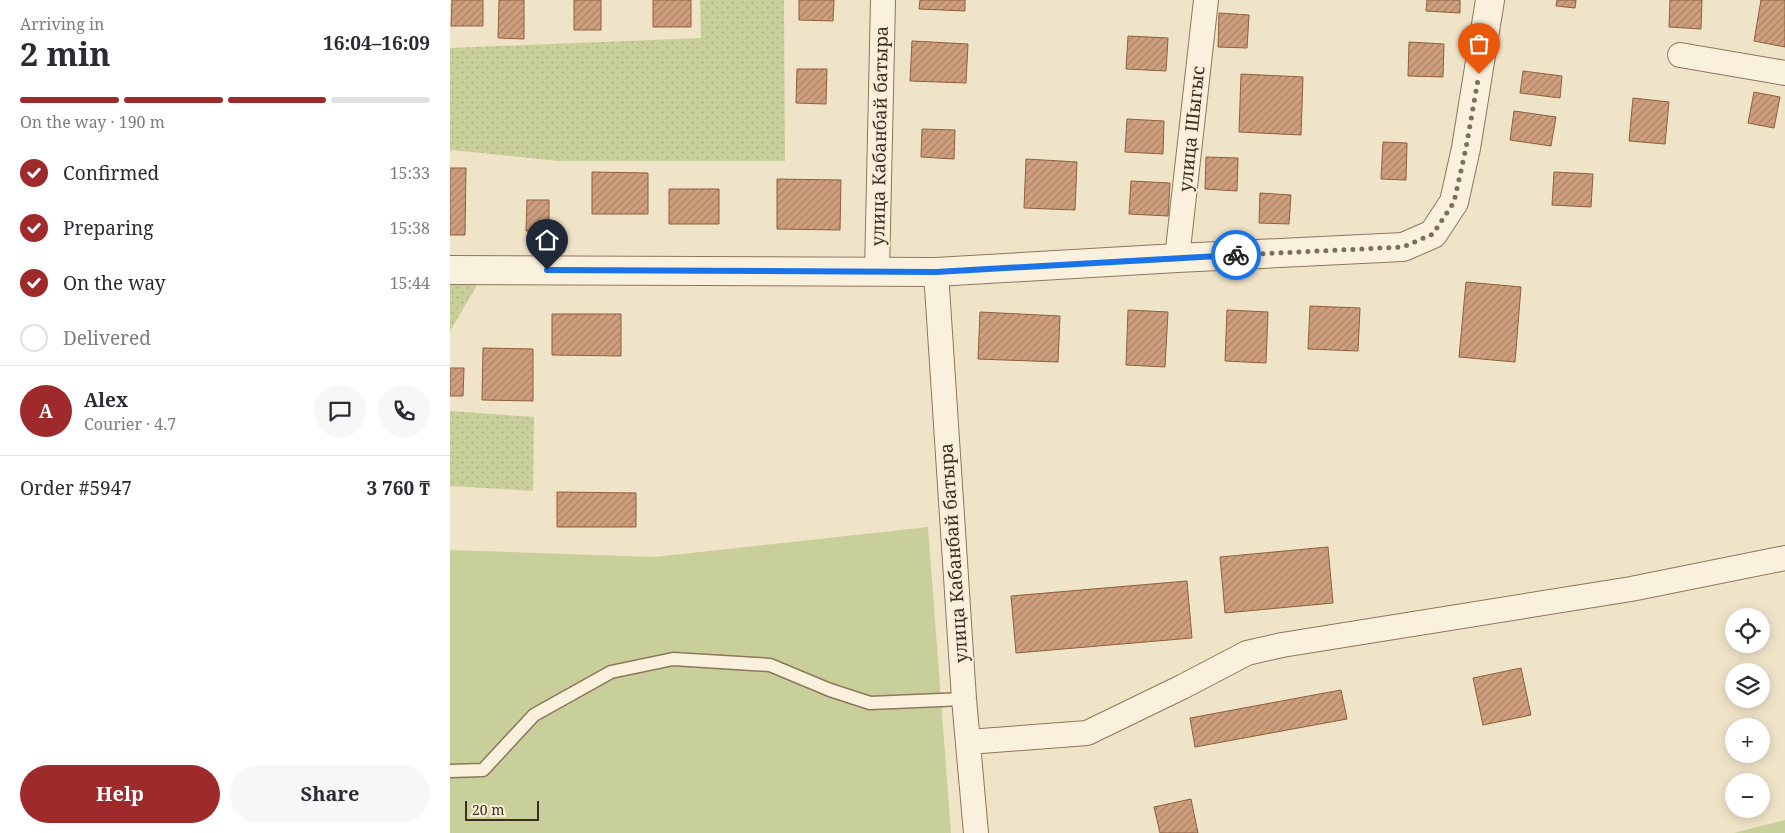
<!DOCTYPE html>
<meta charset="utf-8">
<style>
:root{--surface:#fff;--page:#f7f7f7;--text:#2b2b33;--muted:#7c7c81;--line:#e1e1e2;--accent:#9e2a2b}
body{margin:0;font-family:"Noto Serif",serif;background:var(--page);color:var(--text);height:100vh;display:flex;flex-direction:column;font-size:19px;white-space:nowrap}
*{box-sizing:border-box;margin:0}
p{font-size:16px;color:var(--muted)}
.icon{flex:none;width:28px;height:28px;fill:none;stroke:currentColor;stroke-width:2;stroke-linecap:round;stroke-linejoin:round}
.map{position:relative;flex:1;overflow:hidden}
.panel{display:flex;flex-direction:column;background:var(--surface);width:450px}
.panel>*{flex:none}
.fabs{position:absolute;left:1275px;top:608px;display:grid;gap:10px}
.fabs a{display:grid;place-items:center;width:45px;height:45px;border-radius:50%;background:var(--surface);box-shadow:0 2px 12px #0003;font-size:25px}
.scale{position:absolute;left:15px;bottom:12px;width:74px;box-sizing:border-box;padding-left:5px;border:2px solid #3d2e20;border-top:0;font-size:14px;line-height:18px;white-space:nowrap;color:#3d2e20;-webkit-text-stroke:4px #f7eed8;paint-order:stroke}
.pin{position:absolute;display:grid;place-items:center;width:42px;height:42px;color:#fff;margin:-51px -21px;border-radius:50% 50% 50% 0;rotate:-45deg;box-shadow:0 0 5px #0007}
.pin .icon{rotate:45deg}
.courier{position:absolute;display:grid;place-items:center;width:50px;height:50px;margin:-25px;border:4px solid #1a73e8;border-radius:50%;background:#fff;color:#222;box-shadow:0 1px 6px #0007}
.head em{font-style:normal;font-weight:700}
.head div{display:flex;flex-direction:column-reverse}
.head{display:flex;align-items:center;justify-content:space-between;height:85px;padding:0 20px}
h1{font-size:32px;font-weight:700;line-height:38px}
.bar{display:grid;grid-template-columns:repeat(4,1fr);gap:8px 5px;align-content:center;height:60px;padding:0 20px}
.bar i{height:6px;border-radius:4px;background:var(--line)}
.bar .active{background:var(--accent)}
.bar p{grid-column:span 4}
.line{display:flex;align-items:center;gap:12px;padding:0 20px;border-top:1px solid var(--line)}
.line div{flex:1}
.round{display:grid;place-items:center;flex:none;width:52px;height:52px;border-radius:26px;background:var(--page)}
ol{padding:0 20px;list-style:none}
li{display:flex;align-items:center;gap:15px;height:55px}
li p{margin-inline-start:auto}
li .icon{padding:5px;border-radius:50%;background:var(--accent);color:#fff;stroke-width:4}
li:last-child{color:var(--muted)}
li i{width:28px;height:28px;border:2px solid var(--line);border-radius:50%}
.button{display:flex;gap:10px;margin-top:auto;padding:10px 20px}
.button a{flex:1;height:58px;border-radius:30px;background:var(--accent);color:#fff;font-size:20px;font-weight:700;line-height:58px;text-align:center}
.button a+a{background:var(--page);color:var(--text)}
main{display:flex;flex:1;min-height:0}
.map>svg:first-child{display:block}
</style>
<main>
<section class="panel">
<div class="head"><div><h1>2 min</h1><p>Arriving in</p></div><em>16:04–16:09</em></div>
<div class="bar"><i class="active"></i><i class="active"></i><i class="active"></i><i></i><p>On the way · 190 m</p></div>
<ol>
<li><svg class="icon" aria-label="check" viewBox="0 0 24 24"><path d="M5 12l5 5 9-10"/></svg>Confirmed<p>15:33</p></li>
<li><svg class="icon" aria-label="check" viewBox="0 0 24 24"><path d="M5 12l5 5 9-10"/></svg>Preparing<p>15:38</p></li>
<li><svg class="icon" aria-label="check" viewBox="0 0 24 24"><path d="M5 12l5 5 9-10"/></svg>On the way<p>15:44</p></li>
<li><i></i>Delivered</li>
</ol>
<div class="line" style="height:90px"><b class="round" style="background:var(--accent);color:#fff">A</b><div><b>Alex</b><p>Courier · 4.7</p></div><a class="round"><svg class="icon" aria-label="chat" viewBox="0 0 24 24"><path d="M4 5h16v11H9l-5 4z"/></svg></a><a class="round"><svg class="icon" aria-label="phone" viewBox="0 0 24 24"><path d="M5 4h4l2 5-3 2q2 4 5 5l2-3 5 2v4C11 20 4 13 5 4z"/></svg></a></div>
<div class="line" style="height:65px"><div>Order #5947</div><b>3 760 ₸</b></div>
<div class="button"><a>Help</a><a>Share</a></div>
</section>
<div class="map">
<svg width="1335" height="833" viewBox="0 0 1335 833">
<defs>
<pattern id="grass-dots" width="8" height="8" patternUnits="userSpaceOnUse" patternTransform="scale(1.25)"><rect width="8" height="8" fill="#c9cf9b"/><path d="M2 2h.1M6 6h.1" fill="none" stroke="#aeb285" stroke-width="1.8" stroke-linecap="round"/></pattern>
<pattern id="building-hatch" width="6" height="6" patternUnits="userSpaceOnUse" patternTransform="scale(1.25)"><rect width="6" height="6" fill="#cf9f7d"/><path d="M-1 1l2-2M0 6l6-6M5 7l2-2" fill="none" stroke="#a98266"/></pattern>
</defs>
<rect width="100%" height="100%" fill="#f0e4c8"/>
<path fill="url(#grass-dots)" d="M250 0H334L335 161H108L2 150 0 152V48L251 38Z
M0 281 29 282 0 331Z
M0 411 84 417 83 491 0 486Z"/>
<path fill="#c9cf9b" d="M478 527 501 833H0V550L204 557Z
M1335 820V833H1284Z"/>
<path fill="url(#building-hatch)" stroke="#8d5f41" d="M2 0H33V26H1Z
M49 0H74V39L48 38Z
M124 0H151V30H124Z
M203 0H241V27H203Z
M349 0H384L383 21 349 20Z
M470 0H515V11L469 9Z
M977 0H1010V13L976 11Z
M1107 0H1126L1125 8 1106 6Z
M1220 0H1252L1251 29 1219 27Z
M1311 0H1335V47L1304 41Z
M769 13 799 15 797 48 768 47Z
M678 36 718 38 716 71 676 69Z
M462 41 518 44 516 83 460 81Z
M959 42 994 44 993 77 958 76Z
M347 69H377L376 104 346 103Z
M1073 71 1112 76 1110 98 1070 93Z
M791 74 853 77 851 135 789 132Z
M1304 92 1330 97 1324 128 1298 123Z
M1183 98 1219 102 1215 144 1179 141Z
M1064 111 1106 117 1101 146 1060 140Z
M677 119 714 121 713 154 675 152Z
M472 129 505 130 504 159 471 157Z
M933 142 957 143 956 180 931 179Z
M756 157 788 158 787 191 755 189Z
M576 159 627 162 625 210 574 208Z
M0 168H16L15 235H0Z
M142 172 198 173V214H142Z
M1104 172 1143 174 1141 207 1102 205Z
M327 179 391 180 390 230 327 229Z
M681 181 720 183 718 216 679 214Z
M219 189H269V224H219Z
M810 193 841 195 839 224 809 223Z
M77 200H99V231H76Z
M1016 282 1071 287 1065 362 1009 357Z
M860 306 910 308 908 351 858 349Z
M678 310 718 312 715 367 676 365Z
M777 310 818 312 816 363 775 361Z
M530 312 610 316 608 362 528 359Z
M102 314H171V356L102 355Z
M33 348 83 349V401L32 400Z
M0 368H14L13 396H0Z
M107 492 186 493V527H107Z
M878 547 883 603 775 613 770 557Z
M737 581 742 638 566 653 561 596Z
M1071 668 1081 715 1033 725 1023 678Z
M891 690 897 719 745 747 740 718Z
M741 799 748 833H710L704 807Z"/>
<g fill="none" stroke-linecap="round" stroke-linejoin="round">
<g stroke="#8d765c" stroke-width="15">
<path id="service" d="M0 771 33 770 84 715 161 672 223 659 320 665 380 690 420 703 514 699"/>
</g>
<g stroke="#8d765c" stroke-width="26">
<path id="minor" d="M1230 55 1335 73
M727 258 756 0
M427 272 433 0
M486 272 514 699 526 833
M518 742 637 733 732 687 797 653 832 645 1181 589 1335 558"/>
</g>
<g stroke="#8d765c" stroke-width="30">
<path id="tertiary" d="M0 270 486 272 727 258 953 247 983 234 1004 202 1016 148 1040 0"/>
</g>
<use href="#service" stroke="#faf1dc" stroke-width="12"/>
<use href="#minor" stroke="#faf1dc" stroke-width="24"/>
<use href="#tertiary" stroke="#faf1dc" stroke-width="28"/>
</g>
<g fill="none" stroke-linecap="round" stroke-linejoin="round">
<path stroke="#7c6e5b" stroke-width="5" stroke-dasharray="0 9" d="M786 255 953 247 983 234 1004 202 1016 148 1029 74"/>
<path stroke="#1a73e8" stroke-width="6" d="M97 270 486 272 786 255"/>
</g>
<g text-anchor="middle" stroke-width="4" stroke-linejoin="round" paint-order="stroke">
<g font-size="18" fill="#3d2e20" stroke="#f7eed8">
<text transform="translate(742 129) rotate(-84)" y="6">улица Шыгыс</text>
<text transform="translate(430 136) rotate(-89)" y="6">улица Кабанбай батыра</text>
<text transform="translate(504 553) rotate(-94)" y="6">улица Кабанбай батыра</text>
</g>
</g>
</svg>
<div class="fabs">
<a><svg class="icon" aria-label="locate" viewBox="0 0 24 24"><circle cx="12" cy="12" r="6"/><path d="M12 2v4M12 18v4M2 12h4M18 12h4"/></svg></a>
<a><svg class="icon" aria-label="layers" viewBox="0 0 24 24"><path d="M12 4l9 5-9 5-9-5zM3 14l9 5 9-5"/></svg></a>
<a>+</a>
<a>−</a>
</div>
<div class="scale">20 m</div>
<div class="pin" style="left:1029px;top:74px;background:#ea580c"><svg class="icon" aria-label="bag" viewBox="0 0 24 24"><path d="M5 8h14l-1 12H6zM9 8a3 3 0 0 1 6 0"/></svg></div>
<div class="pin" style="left:97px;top:270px;background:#1f2937"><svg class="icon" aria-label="home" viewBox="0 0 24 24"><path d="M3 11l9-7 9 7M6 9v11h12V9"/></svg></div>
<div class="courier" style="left:786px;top:255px"><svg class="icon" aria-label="bike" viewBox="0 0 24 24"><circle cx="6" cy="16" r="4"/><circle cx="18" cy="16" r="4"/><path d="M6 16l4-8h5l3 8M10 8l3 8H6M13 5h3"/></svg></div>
</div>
</main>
